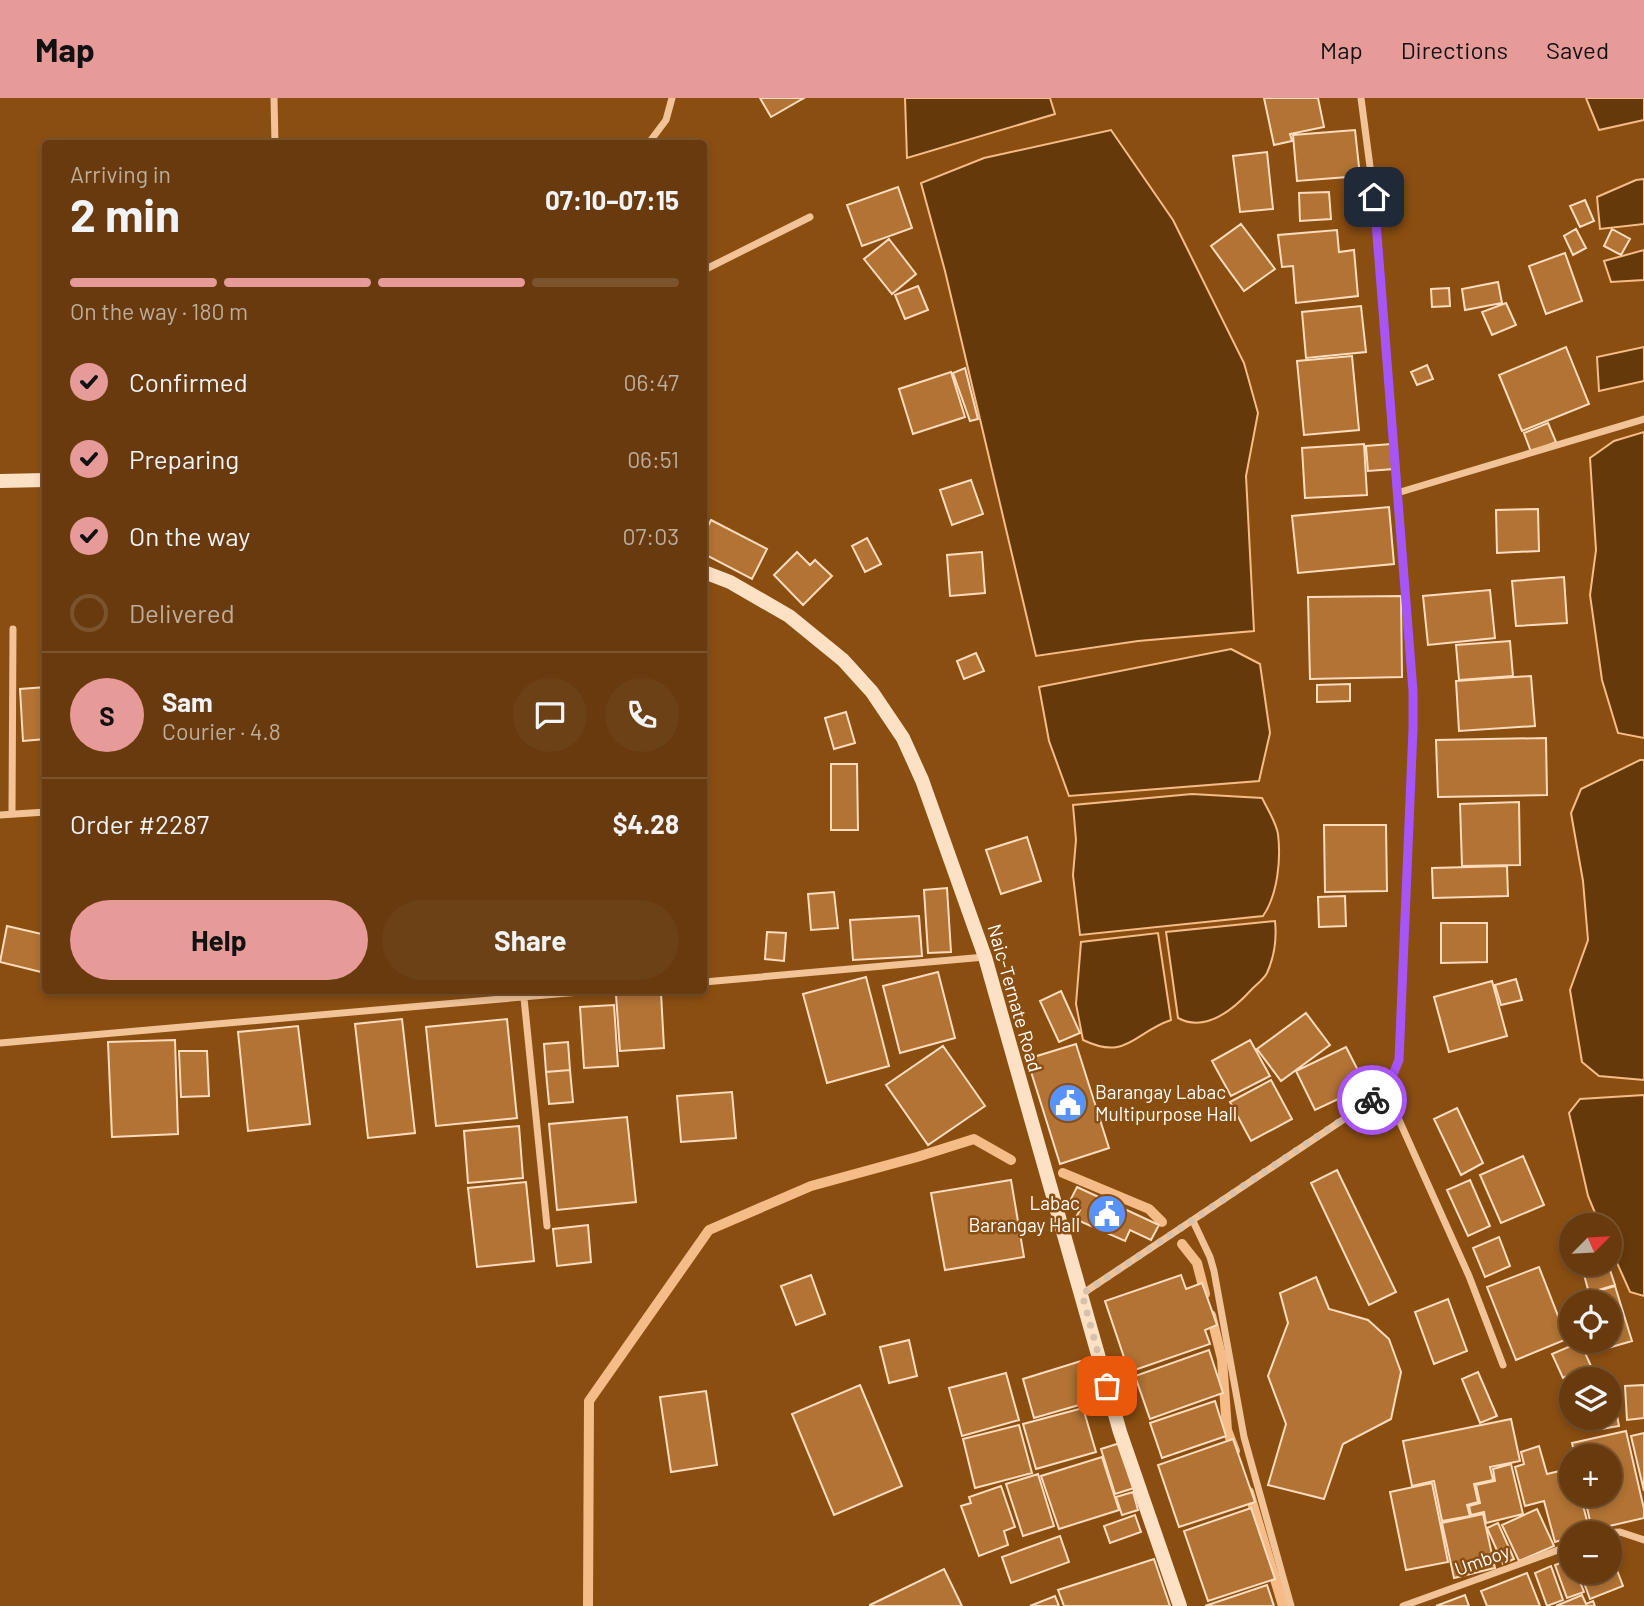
<!DOCTYPE html>
<meta charset="utf-8">
<style>
:root{--surface:#683a0d;--page:#6d4116;--text:#f1f3f6;--muted:#bdad9d;--line:#7b542e;--accent:#e69b98}
body{margin:0;font-family:Barlow,sans-serif;background:var(--page);color:var(--text);height:100vh;display:flex;flex-direction:column;font-size:26px;white-space:nowrap}
*{box-sizing:border-box;margin:0}
p{font-size:23px;color:var(--muted)}
.icon{flex:none;width:38px;height:38px;fill:none;stroke:currentColor;stroke-width:2;stroke-linecap:round;stroke-linejoin:round}
.map{position:relative;flex:1;overflow:hidden}
.panel{position:absolute;left:42px;top:42px;width:665px;height:854px;display:flex;flex-direction:column;background:var(--surface);border-radius:7px;box-shadow:0 4px 10px #0003,0 0 0 2px var(--line)}
.panel>*{flex:none}
.needle{width:46px;rotate:66deg}
.fabs{position:absolute;left:1559px;top:1115px;display:grid;gap:14px}
.fabs a{display:grid;place-items:center;width:63px;height:63px;border-radius:50%;background:var(--surface);box-shadow:0 4px 10px #0003,0 0 0 2px var(--line);font-size:35px}
.pin{position:absolute;display:grid;place-items:center;width:60px;height:60px;color:#fff;margin:-30px;border-radius:14px;box-shadow:0 4px 10px #0006}
.courier{position:absolute;display:grid;place-items:center;width:70px;height:70px;margin:-35px;border:5px solid #a855f7;border-radius:50%;background:#fff;color:#222;box-shadow:0 2px 9px #0007}
.summary em{font-style:normal;font-weight:700}
.summary div{display:flex;flex-direction:column-reverse}
.summary{display:flex;align-items:center;justify-content:space-between;height:119px;padding:0 28px}
h1{font-size:46px;font-weight:700;line-height:52px}
.bar{display:grid;grid-template-columns:repeat(4,1fr);gap:10px 7px;align-content:center;height:84px;padding:0 28px}
.bar i{height:9px;border-radius:5px;background:var(--line)}
.bar .active{background:var(--accent)}
.bar p{grid-column:span 4}
.line{display:flex;align-items:center;gap:18px;padding:0 28px;border-top:2px solid var(--line)}
.line div{flex:1}
.round{display:grid;place-items:center;flex:none;width:74px;height:74px;border-radius:37px;background:var(--page)}
ol{padding:0 28px;list-style:none}
li{display:flex;align-items:center;gap:21px;height:77px}
li p{margin-inline-start:auto}
li .icon{padding:7px;border-radius:50%;background:var(--accent);color:#111;stroke-width:4}
li:last-child{color:var(--muted)}
li i{width:38px;height:38px;border:4px solid var(--line);border-radius:50%}
.primary-button{display:flex;gap:14px;margin-top:auto;padding:14px 28px}
.primary-button a{flex:1;height:80px;border-radius:42px;background:var(--accent);color:#111;font-size:28px;font-weight:700;line-height:80px;text-align:center}
.primary-button a+a{background:var(--page);color:var(--text)}
header{display:flex;align-items:center;gap:42px;box-sizing:border-box;height:98px;padding:0 35px;background:var(--accent);color:#111}
header strong{font-size:33px}
nav{display:flex;gap:38px;margin-inline-start:auto;font-size:24px}
.map>svg:first-child{display:block}
</style>
<header>
<strong>Map</strong>
<nav><a>Map</a><a>Directions</a><a>Saved</a></nav>
</header>
<div class="map">
<svg width="1644" height="1508" viewBox="0 0 1644 1508">
<rect width="100%" height="100%" fill="#8a4e11"/>
<path fill="#66390a" stroke="#f5bc88" stroke-width="2" d="M905 0H1050L1055 16 907 60Z
M1586 0H1644V22L1599 32Z
M1111 32 1173 122 1244 265 1258 315 1246 378 1254 533 1138 543 1036 558 945 173 921 85 984 60Z
M1644 81V126L1600 131 1597 99 1636 82Z
M1644 152V182L1611 184 1604 163Z
M1644 249V283L1599 293 1597 259Z
M1644 334V640L1618 635 1602 582 1590 497 1596 452 1590 360 1614 343Z
M1231 551 1260 566 1270 635 1259 683 1069 698 1049 643 1039 589Z
M1640 662H1644V982L1599 978 1582 964 1570 892 1588 842 1583 783 1571 715 1581 691Z
M1192 696 1262 700C1267 710 1276 724 1278 736 1281 761 1278 796 1263 818L1080 837 1073 777 1076 742 1073 707Z
M1275 823C1277 842 1275 857 1267 875 1264 881 1257 886 1252 891 1234 911 1206 935 1178 920L1166 834Z
M1158 835 1171 922C1133 935 1127 963 1083 942L1076 906 1081 844Z
M1644 997V1198L1630 1194 1610 1149V1127H1600L1588 1098 1569 1015 1580 1001Z"/>
<g fill="none" stroke-linecap="round" stroke-linejoin="round">
<path stroke="#f5bc88" stroke-width="10" d="M1063 1075 1149 1111 1162 1124
M1182 1146 1197 1165 1205 1196
M1211 1217 1222 1261 1227 1332 1235 1353
M1249 1394 1283 1508
M588 1508 589 1303 709 1132 811 1088 917 1059 974 1041 1011 1062"/>
</g>
<path fill="#b27334" stroke="#fddcbe" stroke-width="2" d="M760 0H804L771 19Z
M1264 0H1318L1324 29 1290 36 1292 43 1274 47Z
M1355 32 1360 78 1297 83 1293 37Z
M1267 54 1273 111 1240 114 1233 58Z
M898 89 912 130 862 148 847 107Z
M1329 94 1331 121 1300 123 1299 95Z
M1585 102 1594 123 1580 129 1570 108Z
M1241 126 1275 171 1244 193 1211 148Z
M1576 131 1586 150 1573 157 1564 138Z
M1612 131 1630 141 1621 157 1604 148Z
M1337 132 1339 154 1354 152 1358 198 1296 205 1293 168 1282 169 1278 137Z
M889 141 916 176 892 196 864 161Z
M1565 155 1582 203 1546 216 1529 168Z
M1498 184 1502 205 1465 212 1462 191Z
M918 188 928 212 905 221 895 197Z
M1449 190 1450 208 1432 209 1431 191Z
M1506 205 1516 227 1492 237 1482 214Z
M1361 208 1366 254 1306 260 1302 214Z
M1566 249 1589 306 1522 333 1499 277Z
M1352 258 1359 332 1304 337 1297 263Z
M1427 267 1433 281 1417 287 1411 274Z
M965 270 978 321 970 323 953 275Z
M951 274 965 319 913 336 899 291Z
M1548 325 1556 344 1531 354 1524 335Z
M1364 346 1367 397 1305 400 1302 350Z
M1391 346 1394 371 1368 373 1366 348Z
M971 382 983 416 952 427 940 392Z
M1389 409 1394 466 1298 475 1292 418Z
M1538 411 1539 453 1497 455 1496 412Z
M711 422 767 451 752 481 704 456V436Z
M867 440 881 466 865 474 852 448Z
M797 454 810 467 815 462 832 478 803 507 774 477Z
M982 454 985 495 950 498 947 457Z
M1564 479 1567 525 1516 528 1512 483Z
M1490 492 1495 540 1428 547 1423 498Z
M1401 498 1402 579 1310 581 1308 499Z
M1510 543 1513 578 1459 582 1456 547Z
M976 555 984 573 964 581 957 563Z
M1531 578 1535 628 1459 633 1456 583Z
M1350 586V603L1317 604V587Z
M46 589V641L23 643 20 591Z
M846 614 855 645 834 651 825 620Z
M1546 640 1547 697 1438 699 1436 642Z
M831 666H857L858 732H831Z
M1519 704 1520 767 1462 768 1460 706Z
M1324 727H1386L1387 793 1325 794Z
M1027 739 1041 783 1001 796 986 752Z
M1507 768 1508 798 1433 800 1432 770Z
M947 790 951 854 928 855 924 792Z
M834 794 838 830 811 832 808 796Z
M1345 798 1346 828 1319 829 1318 799Z
M919 818 922 858 853 862 850 822Z
M1441 825H1487V864L1441 865Z
M7 828 46 837 45 875 0 864Z
M767 834 786 835 784 863 765 861Z
M938 874 955 940 900 955 883 888Z
M866 879 889 968 827 985 803 896Z
M1516 881 1522 902 1501 907 1495 887Z
M1492 883 1507 938 1449 954 1434 899Z
M1061 893 1080 935 1059 944 1040 903Z
M661 895 664 950 620 953 616 897Z
M614 907 618 968 584 970 580 909Z
M1306 915 1330 947 1281 983 1257 951Z
M402 921 415 1035 368 1040 355 926Z
M507 921 517 1020 436 1028 426 929Z
M298 928 310 1026 248 1033 238 934Z
M175 942 178 1036 112 1039 108 944Z
M1250 942 1270 978 1231 998 1212 963Z
M568 944 570 972 546 974 544 946Z
M1076 946 1109 1050 1060 1066 1027 961Z
M943 948 985 1008 928 1047 886 987Z
M1346 949 1366 988 1315 1012 1296 973Z
M179 953H207L209 998 181 999Z
M570 972 573 1004 549 1006 546 974Z
M1271 982 1292 1021 1251 1043 1230 1004Z
M732 994 736 1040 681 1044 677 998Z
M1457 1010 1483 1065 1461 1077 1434 1021Z
M627 1019 636 1104 557 1112 549 1026Z
M519 1028 523 1080 468 1085 464 1033Z
M1523 1058 1544 1107 1501 1125 1480 1077Z
M1337 1072 1396 1194 1369 1207 1311 1085Z
M1011 1082 1024 1159 945 1172 931 1095Z
M1470 1082 1490 1128 1468 1138 1447 1092Z
M526 1084 534 1163 477 1169 468 1090Z
M1077 1089 1159 1127 1151 1142 1130 1132 1125 1143 1075 1121 1080 1112 1068 1107Z
M588 1127 591 1164 557 1168 553 1131Z
M1499 1139 1510 1168 1485 1179 1473 1150Z
M1581 1166H1608L1615 1187 1589 1195Z
M1539 1169 1567 1241 1516 1262 1487 1189Z
M811 1177 825 1216 796 1227 781 1188Z
M1181 1177 1186 1191 1202 1185 1217 1227 1205 1232 1210 1246 1129 1274 1105 1203Z
M1316 1179 1329 1211 1368 1222 1389 1241 1401 1274 1391 1321 1343 1346 1324 1401 1268 1387 1286 1326 1268 1278 1288 1225 1280 1195Z
M1615 1188 1632 1243 1608 1250 1606 1242H1610V1204H1594L1591 1195Z
M1448 1201 1467 1253 1434 1266 1415 1214Z
M909 1242 917 1278 889 1285 880 1249Z
M1580 1244 1591 1268 1563 1280 1552 1256Z
M1209 1252 1223 1295 1150 1321 1135 1278Z
M1081 1263 1093 1303 1034 1320 1023 1281Z
M1478 1274 1497 1318 1480 1325 1462 1281Z
M1006 1275 1019 1322 962 1338 949 1290Z
M1611 1285 1619 1328 1601 1331 1599 1320H1610Z
M860 1287 902 1388 834 1417 792 1316Z
M1644 1287V1320L1627 1322 1625 1288Z
M706 1293 717 1367 671 1374 660 1299Z
M1215 1303 1226 1338 1162 1360 1150 1325Z
M1083 1310 1096 1354 1036 1371 1023 1326Z
M1511 1321 1520 1363 1490 1369 1493 1382 1474 1386 1478 1404 1467 1407 1470 1418 1442 1423 1434 1383 1412 1388 1403 1343Z
M1019 1327 1032 1375 975 1390 963 1341Z
M1626 1333 1644 1411V1420L1592 1432 1584 1396H1610V1358H1575L1572 1345Z
M1644 1335V1393L1631 1338Z
M1233 1341 1255 1404 1179 1429 1158 1367Z
M1120 1345 1134 1390 1115 1396 1101 1351Z
M1539 1348 1547 1376 1572 1370V1396H1580L1590 1434 1572 1435V1439L1555 1444 1544 1403 1525 1408 1515 1369 1524 1366 1521 1354Z
M1102 1359 1119 1412 1059 1431 1041 1378Z
M1511 1366 1523 1416 1486 1425 1484 1414 1471 1417 1469 1408 1480 1405 1476 1387 1495 1383 1493 1371Z
M1038 1376 1054 1428 1023 1438 1006 1386Z
M1432 1385 1448 1464 1406 1472 1390 1394Z
M1001 1388 1015 1429 1004 1433 1008 1447 979 1458 961 1408 971 1405 969 1399Z
M1133 1394 1138 1412 1122 1417 1116 1399Z
M1251 1410 1275 1481 1208 1503 1184 1433Z
M1537 1411 1554 1448 1519 1463 1502 1427Z
M1483 1416 1495 1470 1454 1480 1442 1425Z
M1135 1417 1141 1434 1110 1445 1104 1428Z
M1498 1425 1514 1461 1503 1466 1487 1430Z
M1060 1438 1069 1464 1011 1485 1002 1459Z
M1610 1454 1623 1488 1590 1501 1580 1474H1610Z
M1154 1461 1170 1508H1064L1058 1492Z
M1571 1461 1572 1474H1576L1584 1494 1567 1500 1555 1467Z
M1551 1468 1563 1502 1547 1508 1535 1475Z
M944 1471 962 1508H870V1507Z
M1527 1475 1540 1508H1487L1481 1493Z
M1267 1487 1274 1508H1205Z
M1465 1497 1469 1508H1436Z
M1582 1497 1586 1506 1593 1503 1595 1508H1556Z
M1055 1498 1059 1508H1030Z"/>
<g fill="none" stroke-linecap="round" stroke-linejoin="round">
<path stroke="#f1c397" stroke-width="7" d="M274 0 275 46
M648 46 666 22 672 0
M704 172 810 119
M1397 395 1644 321
M12 714 13 531
M0 717 46 714
M704 884 985 859
M524 900 547 1128
M0 945 603 892
M1386 993 1469 1178 1503 1267
M1193 1123 1210 1159 1214 1173 1244 1339 1291 1508
M1082 1196 1386 993 1399 963 1413 631V593L1374 99 1361 0
M1603 1435 1620 1434 1644 1442
M1403 1508 1572 1447"/>
<path stroke="#fce1c5" stroke-width="14" d="M0 383 46 382
M704 474 730 484 789 518 843 562 872 594 903 640 922 682 985 859 1120 1334 1180 1508"/>
</g>
<g fill="none" stroke-linecap="round" stroke-linejoin="round">
<path stroke="#d6c1ac" stroke-width="7" stroke-dasharray="0 12.6" d="M1107 1288 1082 1196 1372 1002"/>
<path stroke="#a855f7" stroke-width="9" d="M1372 1002 1386 993 1399 962 1413 631V593L1374 99"/>
</g>
<defs>
<g id="civic-disc" transform="scale(2.0125)"><circle r="9.5" fill="#5792ff" stroke="#8a4e11"/><path d="M-.6-6.5H3V-4.5H.6V-3L4-1V1h2V6H-6V1h2V-1L-.6-3ZM-1.2 2.5V6h2.4V2.5Z" fill="#fff"/></g>
</defs>
<g fill-rule="evenodd">
<use href="#civic-disc" x="1068" y="1005"/>
<use href="#civic-disc" x="1107" y="1116"/>
</g>
<g text-anchor="middle" stroke-width="5" stroke-linejoin="round" paint-order="stroke">
<g font-size="19" fill="#fff" stroke="#8a4e11">
<text transform="translate(1015 900) rotate(74)" y="7">Naic-Ternate Road</text>
<text transform="translate(1482 1462) rotate(-20)" y="7">Umboy</text>
</g>
<g font-size="19" fill="#fff" stroke="#8a4e11" text-anchor="start">
<text x="1095" y="1001">Barangay Labac<tspan x="1095" dy="22">Multipurpose Hall</tspan></text>
<text x="1080" y="1112" text-anchor="end">Labac<tspan x="1080" dy="22">Barangay Hall</tspan></text>
</g>
</g>
</svg>
<div class="fabs">
<a><svg class="needle" viewBox="-14 -14 28 28"><path d="M0-13l5 13h-10z" fill="#e53935"/><path d="M0 13l5-13h-10z" fill="#bdad9d"/></svg></a>
<a><svg class="icon" aria-label="locate" viewBox="0 0 24 24"><circle cx="12" cy="12" r="6"/><path d="M12 2v4M12 18v4M2 12h4M18 12h4"/></svg></a>
<a><svg class="icon" aria-label="layers" viewBox="0 0 24 24"><path d="M12 4l9 5-9 5-9-5zM3 14l9 5 9-5"/></svg></a>
<a>+</a>
<a>−</a>
</div>
<div class="pin" style="left:1107px;top:1288px;background:#ea580c"><svg class="icon" aria-label="bag" viewBox="0 0 24 24"><path d="M5 8h14l-1 12H6zM9 8a3 3 0 0 1 6 0"/></svg></div>
<div class="pin" style="left:1374px;top:99px;background:#1f2937"><svg class="icon" aria-label="home" viewBox="0 0 24 24"><path d="M3 11l9-7 9 7M6 9v11h12V9"/></svg></div>
<div class="courier" style="left:1372px;top:1002px"><svg class="icon" aria-label="bike" viewBox="0 0 24 24"><circle cx="6" cy="16" r="4"/><circle cx="18" cy="16" r="4"/><path d="M6 16l4-8h5l3 8M10 8l3 8H6M13 5h3"/></svg></div>
<section class="panel">
<div class="summary"><div><h1>2 min</h1><p>Arriving in</p></div><em>07:10–07:15</em></div>
<div class="bar"><i class="active"></i><i class="active"></i><i class="active"></i><i></i><p>On the way · 180 m</p></div>
<ol>
<li><svg class="icon" aria-label="check" viewBox="0 0 24 24"><path d="M5 12l5 5 9-10"/></svg>Confirmed<p>06:47</p></li>
<li><svg class="icon" aria-label="check" viewBox="0 0 24 24"><path d="M5 12l5 5 9-10"/></svg>Preparing<p>06:51</p></li>
<li><svg class="icon" aria-label="check" viewBox="0 0 24 24"><path d="M5 12l5 5 9-10"/></svg>On the way<p>07:03</p></li>
<li><i></i>Delivered</li>
</ol>
<div class="line" style="height:126px"><b class="round" style="background:var(--accent);color:#111">S</b><div><b>Sam</b><p>Courier · 4.8</p></div><a class="round"><svg class="icon" aria-label="chat" viewBox="0 0 24 24"><path d="M4 5h16v11H9l-5 4z"/></svg></a><a class="round"><svg class="icon" aria-label="phone" viewBox="0 0 24 24"><path d="M5 4h4l2 5-3 2q2 4 5 5l2-3 5 2v4C11 20 4 13 5 4z"/></svg></a></div>
<div class="line" style="height:91px"><div>Order #2287</div><b>$4.28</b></div>
<div class="primary-button"><a>Help</a><a>Share</a></div>
</section>
</div>
